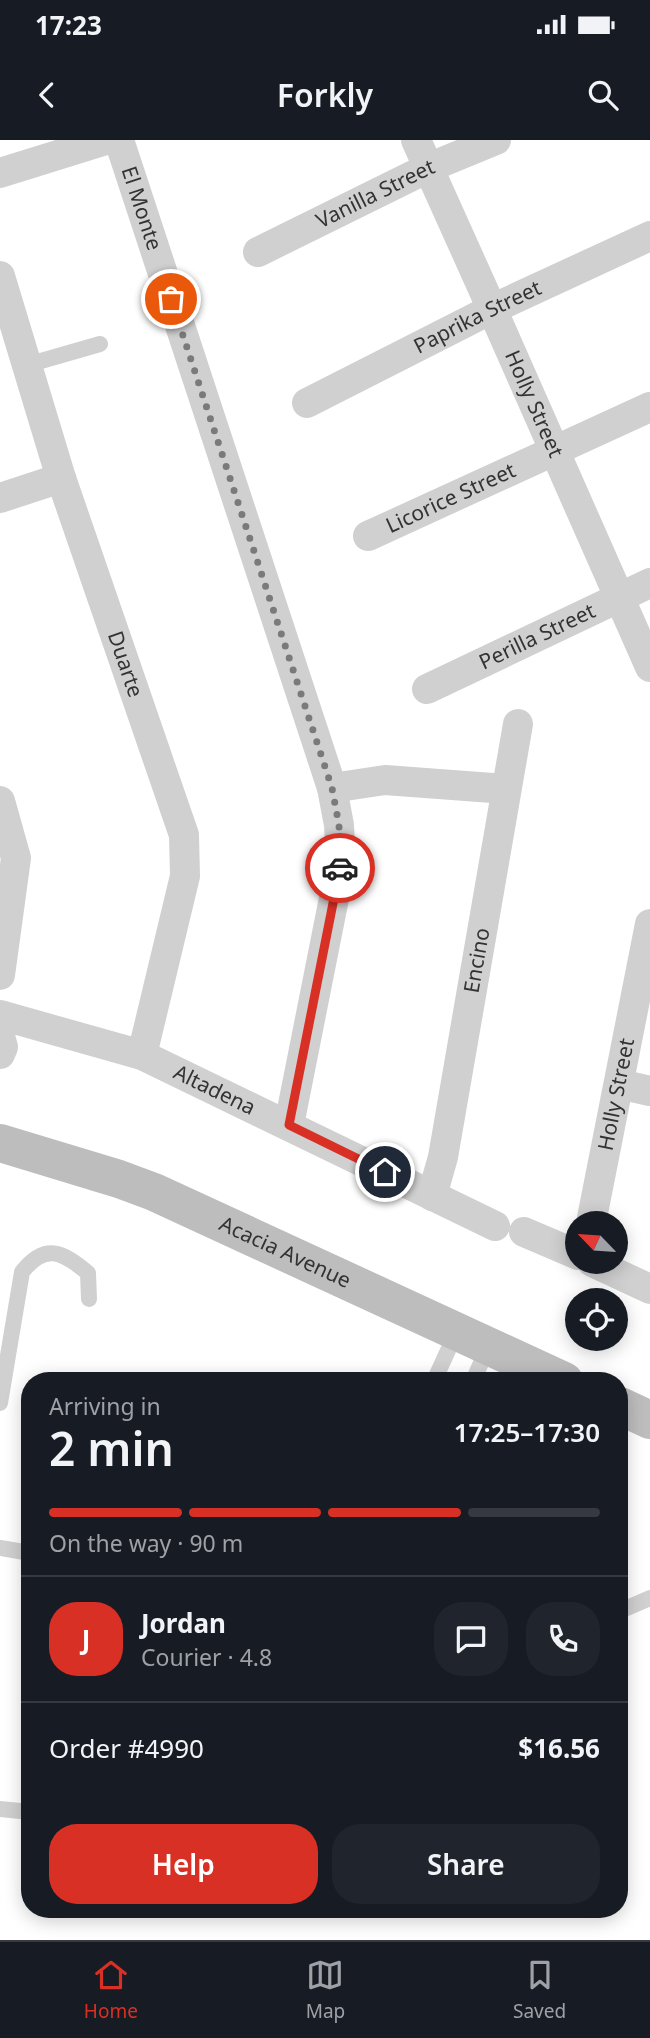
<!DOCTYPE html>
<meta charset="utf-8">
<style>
:root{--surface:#171b24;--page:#20242c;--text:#f1f3f6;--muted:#9ea1a6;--line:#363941;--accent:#d93025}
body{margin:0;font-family:"Noto Sans",sans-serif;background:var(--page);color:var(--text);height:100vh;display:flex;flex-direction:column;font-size:26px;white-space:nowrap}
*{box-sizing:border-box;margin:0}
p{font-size:23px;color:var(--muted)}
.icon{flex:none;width:38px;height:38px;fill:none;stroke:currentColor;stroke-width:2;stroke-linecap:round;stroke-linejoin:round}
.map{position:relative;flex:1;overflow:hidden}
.sheet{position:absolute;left:21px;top:1232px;width:607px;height:546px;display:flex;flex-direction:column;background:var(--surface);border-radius:28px;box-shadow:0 4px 18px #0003}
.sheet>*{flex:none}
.needle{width:46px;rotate:295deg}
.buttons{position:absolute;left:565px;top:1071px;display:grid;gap:14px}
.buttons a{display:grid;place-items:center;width:63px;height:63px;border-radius:50%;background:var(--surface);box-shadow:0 4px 18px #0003;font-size:35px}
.pin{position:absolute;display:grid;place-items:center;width:60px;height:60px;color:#fff;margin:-30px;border:4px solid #fff;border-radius:50%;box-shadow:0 2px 7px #0007}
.courier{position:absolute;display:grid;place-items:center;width:70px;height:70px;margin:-35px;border:5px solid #d93025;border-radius:50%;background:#fff;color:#222;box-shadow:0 2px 9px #0007}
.summary em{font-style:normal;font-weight:600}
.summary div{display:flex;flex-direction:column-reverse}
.summary{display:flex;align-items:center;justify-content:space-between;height:119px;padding:0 28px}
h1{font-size:46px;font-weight:600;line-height:52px}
.bar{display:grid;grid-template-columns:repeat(4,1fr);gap:10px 7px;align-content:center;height:84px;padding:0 28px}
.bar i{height:9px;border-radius:5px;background:var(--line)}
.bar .active{background:var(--accent)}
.bar p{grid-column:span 4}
.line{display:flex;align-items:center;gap:18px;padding:0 28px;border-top:2px solid var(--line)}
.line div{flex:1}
.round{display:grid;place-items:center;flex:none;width:74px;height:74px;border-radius:28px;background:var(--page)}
.primary-button{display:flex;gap:14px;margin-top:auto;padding:14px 28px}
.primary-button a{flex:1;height:80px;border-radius:28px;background:var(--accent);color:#fff;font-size:28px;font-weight:600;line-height:80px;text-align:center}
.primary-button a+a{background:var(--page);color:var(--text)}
.status{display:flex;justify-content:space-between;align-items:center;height:49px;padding:0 35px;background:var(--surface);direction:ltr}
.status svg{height:19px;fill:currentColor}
header{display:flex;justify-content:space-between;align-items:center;height:91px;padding:0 28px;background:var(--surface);font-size:32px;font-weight:600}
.tab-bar{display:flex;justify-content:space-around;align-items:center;height:98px;border-top:2px solid var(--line);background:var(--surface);font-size:19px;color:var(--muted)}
.tab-bar a{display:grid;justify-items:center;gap:4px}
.tab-bar .active{color:var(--accent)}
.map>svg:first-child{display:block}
</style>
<div class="status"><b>17:23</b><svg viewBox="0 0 49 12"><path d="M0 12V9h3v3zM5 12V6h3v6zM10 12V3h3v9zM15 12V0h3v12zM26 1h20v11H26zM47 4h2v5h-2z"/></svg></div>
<header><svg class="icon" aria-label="back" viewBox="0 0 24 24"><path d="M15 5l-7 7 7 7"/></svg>Forkly<svg class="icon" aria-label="search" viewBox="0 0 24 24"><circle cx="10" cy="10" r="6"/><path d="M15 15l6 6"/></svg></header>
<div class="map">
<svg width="650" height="1800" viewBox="0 0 650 1800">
<rect width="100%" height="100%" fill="#fff"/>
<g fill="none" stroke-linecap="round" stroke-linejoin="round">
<path stroke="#d0d0d0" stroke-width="16" d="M27 225 100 204
M434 1241 456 1193
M473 1241 488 1207
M0 1263 22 1132C45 1103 62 1111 88 1133L89 1159
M0 1408 30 1413
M620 1471 650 1458
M0 1669 30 1672"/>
<g stroke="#d0d0d0" stroke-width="30">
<path id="s1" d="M119 0 332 648 339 685 341 723 289 985"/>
<path id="s2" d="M416 0 492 169 650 527"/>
<path d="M0 33 106 0"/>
<path id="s3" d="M258 112 428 28 496 0"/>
<path id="s4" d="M0 136 61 338 184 695 185 736 142 915"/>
<path id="s5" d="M307 263 492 169 650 96"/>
<path d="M0 358 61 338"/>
<path id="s6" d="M368 396 650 267"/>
<path id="s7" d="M427 549 650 443"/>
<path d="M332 648 385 640 506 649"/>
<path d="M0 661 16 718 0 835"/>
<path id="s8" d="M0 875 142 915 495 1086"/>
<path d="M0 896 3 907 0 914"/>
<path d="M619 944 650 951"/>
<path id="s9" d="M432 1056 443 1017 518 584"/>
<path id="s10" d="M591 1083 650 784"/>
<path d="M524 1092 578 1115"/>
<path d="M592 1122 650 1149"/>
</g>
<g stroke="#bdbdbd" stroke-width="38">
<path id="s11" d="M0 1003 119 1039 154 1052 564 1241"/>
<path d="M620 1266 650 1280"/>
</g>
</g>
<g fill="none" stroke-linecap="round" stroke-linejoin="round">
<path stroke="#7a7a7a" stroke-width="7" stroke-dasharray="0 12.6" d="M171 159 332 648 339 685 340 728"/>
<path stroke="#d93025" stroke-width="9" d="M340 728 289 985 385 1032"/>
</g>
<g text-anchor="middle" stroke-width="7" stroke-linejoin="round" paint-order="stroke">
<g font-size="21" fill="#333" stroke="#fff">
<text dy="7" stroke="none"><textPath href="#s3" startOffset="131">Vanilla Street</textPath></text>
<text dy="7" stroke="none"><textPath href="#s1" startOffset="72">El Monte</textPath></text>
<text dy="7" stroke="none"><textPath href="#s5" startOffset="191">Paprika Street</textPath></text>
<text dy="7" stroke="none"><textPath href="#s2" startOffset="289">Holly Street</textPath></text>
<text dy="7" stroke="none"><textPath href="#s6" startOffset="91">Licorice Street</textPath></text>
<text dy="7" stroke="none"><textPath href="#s7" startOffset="122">Perilla Street</textPath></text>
<text dy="7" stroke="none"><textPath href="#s4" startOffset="408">Duarte</textPath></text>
<text dy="7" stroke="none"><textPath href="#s9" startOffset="240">Encino</textPath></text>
<text dy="7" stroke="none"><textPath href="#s8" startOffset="228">Altadena</textPath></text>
<text dy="7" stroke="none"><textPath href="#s10" startOffset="131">Holly Street</textPath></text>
<text dy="7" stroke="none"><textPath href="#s11" startOffset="306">Acacia Avenue</textPath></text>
</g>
</g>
</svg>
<div class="buttons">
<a><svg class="needle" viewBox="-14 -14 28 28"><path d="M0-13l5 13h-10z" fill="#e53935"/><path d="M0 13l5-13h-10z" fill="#9ea1a6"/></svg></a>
<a><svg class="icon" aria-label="locate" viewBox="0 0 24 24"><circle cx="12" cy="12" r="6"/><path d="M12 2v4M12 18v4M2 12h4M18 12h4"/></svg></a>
</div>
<div class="pin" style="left:171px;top:159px;background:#ea580c"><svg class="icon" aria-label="bag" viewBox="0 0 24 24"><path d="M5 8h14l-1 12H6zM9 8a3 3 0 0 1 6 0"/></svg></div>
<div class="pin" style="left:385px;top:1032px;background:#1f2937"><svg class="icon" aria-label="home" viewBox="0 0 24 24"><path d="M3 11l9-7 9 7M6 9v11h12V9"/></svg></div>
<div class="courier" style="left:340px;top:728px"><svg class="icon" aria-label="car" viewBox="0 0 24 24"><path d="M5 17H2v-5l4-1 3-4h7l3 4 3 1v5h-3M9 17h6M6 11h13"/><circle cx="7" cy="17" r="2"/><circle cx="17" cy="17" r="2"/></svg></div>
<section class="sheet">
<div class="summary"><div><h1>2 min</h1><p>Arriving in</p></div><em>17:25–17:30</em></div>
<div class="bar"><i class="active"></i><i class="active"></i><i class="active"></i><i></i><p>On the way · 90 m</p></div>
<div class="line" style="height:126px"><b class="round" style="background:var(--accent);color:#fff">J</b><div><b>Jordan</b><p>Courier · 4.8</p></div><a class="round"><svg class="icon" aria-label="chat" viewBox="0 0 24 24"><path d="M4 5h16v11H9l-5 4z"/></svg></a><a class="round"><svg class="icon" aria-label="phone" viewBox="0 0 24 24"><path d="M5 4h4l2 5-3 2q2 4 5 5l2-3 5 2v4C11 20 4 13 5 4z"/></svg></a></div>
<div class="line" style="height:91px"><div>Order #4990</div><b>$16.56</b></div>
<div class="primary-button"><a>Help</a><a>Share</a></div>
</section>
</div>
<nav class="tab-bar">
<a class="active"><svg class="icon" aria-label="home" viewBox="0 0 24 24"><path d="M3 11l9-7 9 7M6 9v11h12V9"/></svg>Home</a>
<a><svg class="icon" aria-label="map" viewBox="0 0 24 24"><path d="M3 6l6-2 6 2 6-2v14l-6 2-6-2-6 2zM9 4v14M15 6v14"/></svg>Map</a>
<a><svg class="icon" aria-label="saved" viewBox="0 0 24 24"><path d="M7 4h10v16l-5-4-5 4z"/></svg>Saved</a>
</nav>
